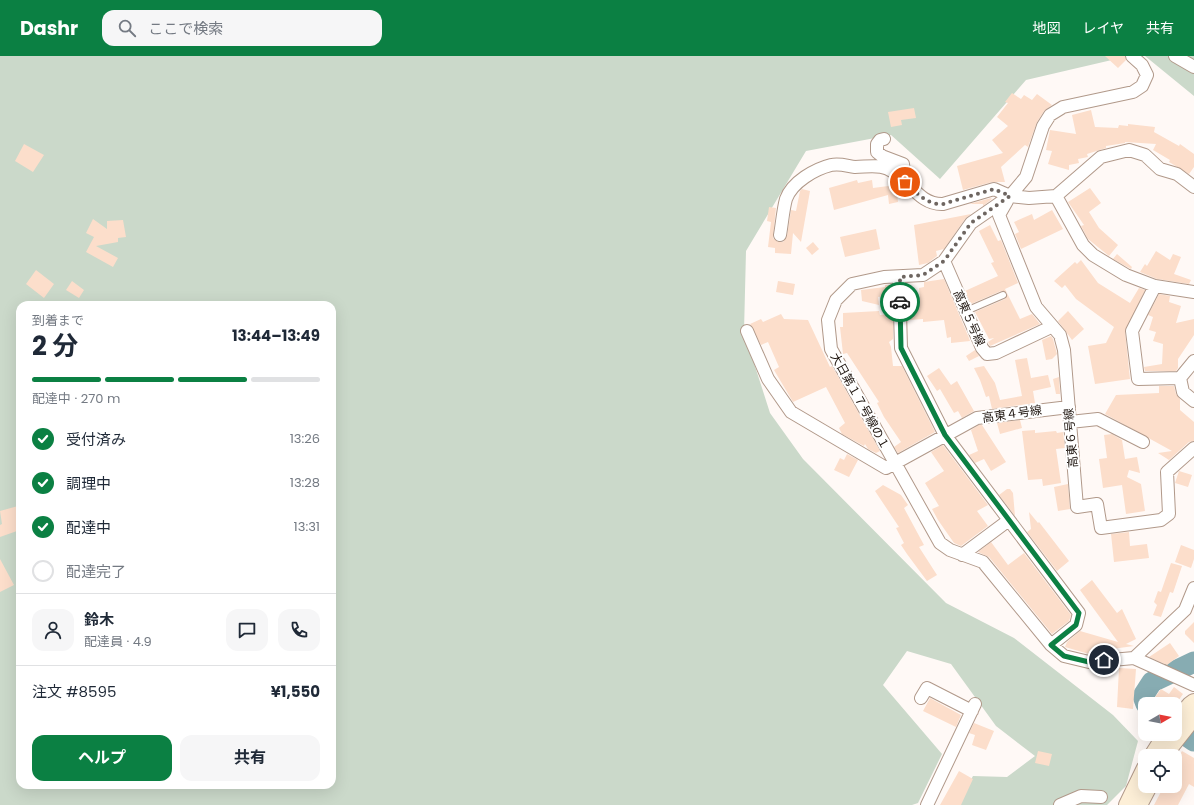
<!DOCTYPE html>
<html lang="ja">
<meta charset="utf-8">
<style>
:root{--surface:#fff;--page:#f6f6f7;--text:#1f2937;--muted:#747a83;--line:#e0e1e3;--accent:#0b8043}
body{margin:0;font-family:Poppins,"Noto Sans JP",sans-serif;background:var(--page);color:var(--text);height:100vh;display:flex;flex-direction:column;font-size:15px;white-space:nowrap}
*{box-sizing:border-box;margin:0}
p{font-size:13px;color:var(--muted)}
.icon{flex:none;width:22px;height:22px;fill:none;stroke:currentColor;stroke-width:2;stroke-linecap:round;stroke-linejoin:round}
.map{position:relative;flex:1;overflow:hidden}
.sheet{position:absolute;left:16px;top:245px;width:320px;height:488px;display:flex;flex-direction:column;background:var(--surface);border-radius:12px;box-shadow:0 4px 16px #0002}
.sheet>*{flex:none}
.needle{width:26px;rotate:80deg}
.tools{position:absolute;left:1138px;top:641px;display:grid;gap:8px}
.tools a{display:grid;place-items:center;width:44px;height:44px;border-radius:8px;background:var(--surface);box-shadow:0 4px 16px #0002;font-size:20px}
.pin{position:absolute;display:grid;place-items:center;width:34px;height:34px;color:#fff;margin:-17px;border:2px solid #fff;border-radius:50%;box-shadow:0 1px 4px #0007}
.courier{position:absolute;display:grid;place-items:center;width:40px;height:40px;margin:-20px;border:3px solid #0b8043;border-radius:50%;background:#fff;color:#222;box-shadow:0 1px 5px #0007}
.head em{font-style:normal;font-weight:700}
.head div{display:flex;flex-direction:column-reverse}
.head{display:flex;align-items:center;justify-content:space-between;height:68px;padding:0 16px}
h1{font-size:26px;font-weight:700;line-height:30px}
.bar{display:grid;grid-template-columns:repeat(4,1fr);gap:6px 4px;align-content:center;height:48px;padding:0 16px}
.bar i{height:5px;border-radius:3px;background:var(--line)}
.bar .active{background:var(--accent)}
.bar p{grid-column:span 4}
.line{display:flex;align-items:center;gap:10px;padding:0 16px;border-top:1px solid var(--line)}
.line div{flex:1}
.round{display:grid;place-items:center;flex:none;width:42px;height:42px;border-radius:12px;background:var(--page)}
ol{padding:0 16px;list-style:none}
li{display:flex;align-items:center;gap:12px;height:44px}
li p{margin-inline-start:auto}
li .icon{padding:4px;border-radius:50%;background:var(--accent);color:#fff;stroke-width:4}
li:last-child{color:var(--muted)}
li i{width:22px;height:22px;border:2px solid var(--line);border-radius:50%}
.cta{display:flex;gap:8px;margin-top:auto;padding:8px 16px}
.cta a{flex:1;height:46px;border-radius:12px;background:var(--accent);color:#fff;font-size:16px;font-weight:700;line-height:46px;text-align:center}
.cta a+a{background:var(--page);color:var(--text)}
header{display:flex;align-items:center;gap:24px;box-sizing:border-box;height:56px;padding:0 20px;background:var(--accent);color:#fff}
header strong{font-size:19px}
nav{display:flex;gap:22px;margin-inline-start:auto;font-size:14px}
.search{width:280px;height:36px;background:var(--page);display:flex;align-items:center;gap:10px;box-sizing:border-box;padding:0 14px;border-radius:12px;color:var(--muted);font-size:15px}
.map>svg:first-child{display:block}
</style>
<header>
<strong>Dashr</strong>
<div class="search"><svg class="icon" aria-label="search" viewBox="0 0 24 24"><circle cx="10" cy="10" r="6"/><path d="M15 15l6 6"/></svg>ここで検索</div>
<nav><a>地図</a><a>レイヤ</a><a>共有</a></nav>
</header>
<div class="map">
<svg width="1194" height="749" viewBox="0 0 1194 749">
<rect width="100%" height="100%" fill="#fff9f6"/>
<path fill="#cbd9ca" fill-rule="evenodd" d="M0 0H1129L1026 24 940 123 891 79 806 95 746 195 744 276 770 357 803 403 946 547 1014 582 1113 659 1138 685 1126 730 1107 749H956L973 720 1007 721 1035 700 996 670 951 608 907 595 883 629 942 698 918 747 912 749H0ZM20 249H332V729H20Z
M1145 0H1194V40Z"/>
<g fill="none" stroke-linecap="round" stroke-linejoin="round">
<path stroke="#87acb2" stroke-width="21" d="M1146 648 1143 640 1152 626 1194 606
M1175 672 1194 685"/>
</g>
<path fill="#fcdecb" d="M1105 0H1125L1126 4 1118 12Z
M1012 37 1021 43 1024 39 1032 44 1037 38 1052 49 1044 55 1037 66 1028 91 1025 89 1001 111 1005 126H992L963 134 957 110 1003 97 992 84 1008 70 997 61 1008 47 1005 46Z
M914 52 916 62 901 64 902 69 891 71 888 56Z
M1091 54 1095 71 1118 72 1119 69 1128 70V68L1155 71 1154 76 1179 90 1180 88 1194 98V111L1189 118 1169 106 1170 104 1153 94 1156 88 1125 86V87L1106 90V92L1087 98 1088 101 1078 103 1079 107 1069 109V114L1048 108 1052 95 1046 94 1050 74 1076 78 1072 59Z
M24 88 44 99 33 116 15 105Z
M857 124 858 127 872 124 873 132 896 129 898 146 889 148 888 139 834 154 829 132Z
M1090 132 1101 147 1089 156 1099 172 1118 189 1109 200 1088 183 1081 170 1084 169 1068 146Z
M802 133 810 135 801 186 793 177 791 198 775 197V192L768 191 771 166 767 165 769 151 776 152 773 182 778 186H783L787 180 791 154 796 155 800 135Z
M991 142 992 143 983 150V148H969Z
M1052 154 1063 173 1021 193 1015 178 1019 176 1014 166 1032 158 1034 164Z
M971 158 965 163 944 193 936 195 937 200 928 207 919 209 914 169Z
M93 163 107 173V165L123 164 126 181 118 182V186L96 190 118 202 113 211 86 196 94 181 86 177Z
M990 169 998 185 1001 184 1018 227 1005 233 1020 263 1032 258 1040 268 990 290 988 286 994 282 989 283 975 256 1005 243 1007 237 1001 235 971 248 965 235 998 220 991 207 994 206 979 175Z
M876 173 880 193 845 201 840 181Z
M813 186 819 193 812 199 806 192Z
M1156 195 1170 204 1173 198 1181 201 1174 218 1191 224 1189 228 1157 223 1140 216 1145 208 1147 210Z
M1117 198 1132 211 1131 213 1113 203Z
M1081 204 1098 227 1130 247 1139 232 1145 234 1125 275 1130 323 1095 328 1088 290 1106 287 1114 271 1076 243 1065 229 1062 232 1054 225 1075 206 1077 208Z
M36 214 54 228 44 242 26 228Z
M944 223 969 282 970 285 951 287V281L947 282 944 264 923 266V263L910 264 908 245 920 244 919 232 924 231V226Z
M72 225 84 234 79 242 66 234Z
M778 225 795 228 793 239 776 236Z
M885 229H892V239L878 241 879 249 862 245 861 234 885 231Z
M1159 238 1170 240 1169 246 1181 250 1176 267 1194 263V279L1178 303V312L1176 315H1145L1144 311 1162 308 1163 288 1153 285 1156 276 1149 274 1153 261 1148 259Z
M879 255 880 259 893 258V283L889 286 891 291 893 310H902L935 376 898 397 894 391 901 386 884 361 877 347 879 346 847 297 843 298 840 271H843V257Z
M1068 255 1084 273 1072 284 1058 265Z
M781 258 784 263 808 264 830 311 832 310 880 395 876 397 868 393 865 388 864 390 842 378 839 372 845 367 826 331 793 346 774 314 779 311 768 286 761 289 750 268 761 263 763 266Z
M1051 280 1053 283 1057 298 1052 303 1046 304 1042 284Z
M975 294 979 300 969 305 966 300Z
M1027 302 1031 322 1048 319 1051 331 1033 335 1035 347 992 353 989 340 986 341 980 324 974 312 984 310 995 327 1000 344 1022 340 1015 304Z
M939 312 951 329 957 325 974 355 962 362 958 355 954 357 940 333 937 335 927 320Z
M1059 321 1060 338H1056L1053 323Z
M1159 330H1174L1176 338 1180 343V354L1194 366V385L1189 386 1169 404 1158 397 1172 395 1105 358 1116 339 1159 337Z
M1020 364 1022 372 1000 378 997 367Z
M979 369H982L1006 406 991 415 984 403 975 407 969 399 978 395 971 374Z
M1035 374V377L1056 375 1057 377 1063 376 1065 392 1056 393 1061 427 1043 430 1042 423 1028 424 1022 375Z
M1112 378 1122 384 1125 403 1137 401 1140 417 1129 414 1127 421 1141 428 1145 455 1126 458 1122 429 1103 432 1099 403 1107 402 1104 379Z
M943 389 988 449 977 455 988 470 961 490 954 487 938 464 932 453 939 450 925 427 944 415 931 396Z
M847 398 858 404 849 421 834 414 840 402 844 404Z
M1179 415 1192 419 1188 431 1175 427Z
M1068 428 1070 453 1058 455 1054 431Z
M883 429 901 439 908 449 904 452 924 489 919 491 937 519 927 525 907 498 901 489 904 487 896 472 899 471 875 435Z
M1007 433H1010L1013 437 1015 460 999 439Z
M18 450 20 469 16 470 17 475 0 481V469L2 468 0 455Z
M1029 456 1038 467 1039 466 1069 505 1057 515 1027 476 1031 473Z
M1129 476 1130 490 1147 488 1149 502 1114 506 1111 478Z
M991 486 1008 509 1024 497 1071 559 1069 565 1052 578 989 501 978 496Z
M1181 489 1194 494V503L1191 512 1175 506Z
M0 503 14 529 0 536Z
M1171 507 1182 510 1173 537 1170 536 1161 561 1153 559 1157 549 1154 546 1158 535 1161 536Z
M1092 524 1117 557 1122 553 1136 583 1126 588 1134 590 1090 596 1089 598 1065 591 1067 586 1080 575 1118 586 1080 534Z
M1194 566V587L1185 578V575Z
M1170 587 1179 600 1167 609 1149 601Z
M1119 612 1136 613 1133 653 1117 651Z
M1174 631 1183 638 1178 645 1180 646 1178 648H1150L1161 633 1169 638Z
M930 642 961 659 956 671 923 655Z
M974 667 994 675 986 694 972 689 975 679 969 677Z
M1038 695 1052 698 1049 710 1035 707Z
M1182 695 1194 702V731L1189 728 1178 749H1154L1164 730H1175V708Z
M959 715 973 723 961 749H940Z"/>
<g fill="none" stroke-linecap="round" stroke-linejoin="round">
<g stroke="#b1998a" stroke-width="8">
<path id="lane" d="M966 255 1003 239"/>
</g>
<g stroke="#b1998a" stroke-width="14">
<path id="street" d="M1132 0 1142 9 1147 19 1142 30 1133 36 1063 51 1050 59 1043 70 1026 121 1010 140 971 167 944 205 923 219 884 221 852 228 836 244 828 264 831 293 940 487 950 494 983 506 1051 589 1064 600 1089 606 1134 602 1194 629
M1175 0 1194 11
M884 83 880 84 877 88V96L882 100 903 108 905 125
M1056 140 1083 189 1093 199 1126 219 1155 230 1194 236
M1007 145 999 159 1036 251 1060 279 1064 294 1077 451 1097 448 1101 472 1161 464 1169 458 1167 416 1194 392
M780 179C782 168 783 154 786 143 792 126 815 113 831 109 840 107 847 110 855 111 866 111 878 108 888 113 909 122 918 149 943 148L994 133 1010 140 1029 142 1056 140 1101 101 1129 94 1145 99 1160 113 1177 118 1194 131
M944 205 982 292 987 298 996 297 1051 271
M899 221 901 292 945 379 1079 557 1076 569 1051 589
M1155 230 1132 275 1138 323 1180 322
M747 275 768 323 791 356 886 412 977 362 1069 351
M1194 305 1180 322 1183 336 1194 345
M1070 366 1098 363 1143 386
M962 499 1009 464
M1134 602 1185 554 1194 532
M921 642 927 632 972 655
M927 749 975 648
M1060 749 1081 740 1101 741"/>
</g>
<g stroke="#b1998a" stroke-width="18">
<path id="secondary" d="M1175 666 1190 649 1194 646
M1152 700 1166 678
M1166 700 1172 689 1194 661
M1127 749 1145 712
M1139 749 1149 730"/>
</g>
<use href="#lane" stroke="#fff" stroke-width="6"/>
<use href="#street" stroke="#fff" stroke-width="12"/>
<use href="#secondary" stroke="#fdefd7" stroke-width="16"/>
</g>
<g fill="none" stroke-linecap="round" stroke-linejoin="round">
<path stroke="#6e6661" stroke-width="4" stroke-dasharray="0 7.2" d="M900 246V221L923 219 944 205 971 167 1010 140 994 133 943 148C926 149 916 136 905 126"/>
<path stroke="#0b8043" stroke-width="5" d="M900 246 901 292 945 379 1079 557 1076 569 1051 589 1064 600 1089 606 1104 604"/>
</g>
<g text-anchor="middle" stroke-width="4" stroke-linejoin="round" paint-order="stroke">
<g font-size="12" fill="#201711" stroke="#fff">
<text transform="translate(969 262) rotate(66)" y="4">高東５号線</text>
<text transform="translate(860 345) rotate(61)" y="4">大日第１７号線の１</text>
<text transform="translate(1012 358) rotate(-8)" y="4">高東４号線</text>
<text transform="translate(1071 382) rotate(-95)" y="4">高東６号線</text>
</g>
</g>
</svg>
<div class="tools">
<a><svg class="needle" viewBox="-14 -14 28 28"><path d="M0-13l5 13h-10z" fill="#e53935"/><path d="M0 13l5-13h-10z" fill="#747a83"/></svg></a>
<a><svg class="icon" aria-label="locate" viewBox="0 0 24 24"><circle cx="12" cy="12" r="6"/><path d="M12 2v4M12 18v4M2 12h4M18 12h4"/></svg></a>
</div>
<div class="pin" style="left:905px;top:126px;background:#ea580c"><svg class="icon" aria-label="bag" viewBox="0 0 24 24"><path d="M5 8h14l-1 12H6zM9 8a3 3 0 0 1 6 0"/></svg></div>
<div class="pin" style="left:1104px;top:604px;background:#1f2937"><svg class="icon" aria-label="home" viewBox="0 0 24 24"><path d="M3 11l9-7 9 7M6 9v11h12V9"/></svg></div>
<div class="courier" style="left:900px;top:246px"><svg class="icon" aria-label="car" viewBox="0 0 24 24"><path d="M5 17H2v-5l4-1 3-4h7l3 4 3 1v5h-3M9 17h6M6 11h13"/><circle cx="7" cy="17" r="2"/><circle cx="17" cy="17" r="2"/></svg></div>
<section class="sheet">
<div class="head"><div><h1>2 分</h1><p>到着まで</p></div><em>13:44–13:49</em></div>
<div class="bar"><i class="active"></i><i class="active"></i><i class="active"></i><i></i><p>配達中 · 270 m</p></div>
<ol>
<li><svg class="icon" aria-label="check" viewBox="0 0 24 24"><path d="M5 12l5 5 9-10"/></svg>受付済み<p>13:26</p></li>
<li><svg class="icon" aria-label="check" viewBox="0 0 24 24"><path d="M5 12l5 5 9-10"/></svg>調理中<p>13:28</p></li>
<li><svg class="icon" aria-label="check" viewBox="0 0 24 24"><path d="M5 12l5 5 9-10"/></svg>配達中<p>13:31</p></li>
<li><i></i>配達完了</li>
</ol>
<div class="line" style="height:72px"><a class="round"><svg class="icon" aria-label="person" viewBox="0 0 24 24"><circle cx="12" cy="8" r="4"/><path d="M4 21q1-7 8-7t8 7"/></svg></a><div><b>鈴木</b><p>配達員 · 4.9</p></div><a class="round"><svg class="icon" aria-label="chat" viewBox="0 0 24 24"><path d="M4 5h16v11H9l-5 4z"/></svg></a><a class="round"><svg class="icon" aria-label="phone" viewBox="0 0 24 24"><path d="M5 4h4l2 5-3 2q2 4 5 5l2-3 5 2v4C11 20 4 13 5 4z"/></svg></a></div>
<div class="line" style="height:52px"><div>注文 #8595</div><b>¥1,550</b></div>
<div class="cta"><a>ヘルプ</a><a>共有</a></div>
</section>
</div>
